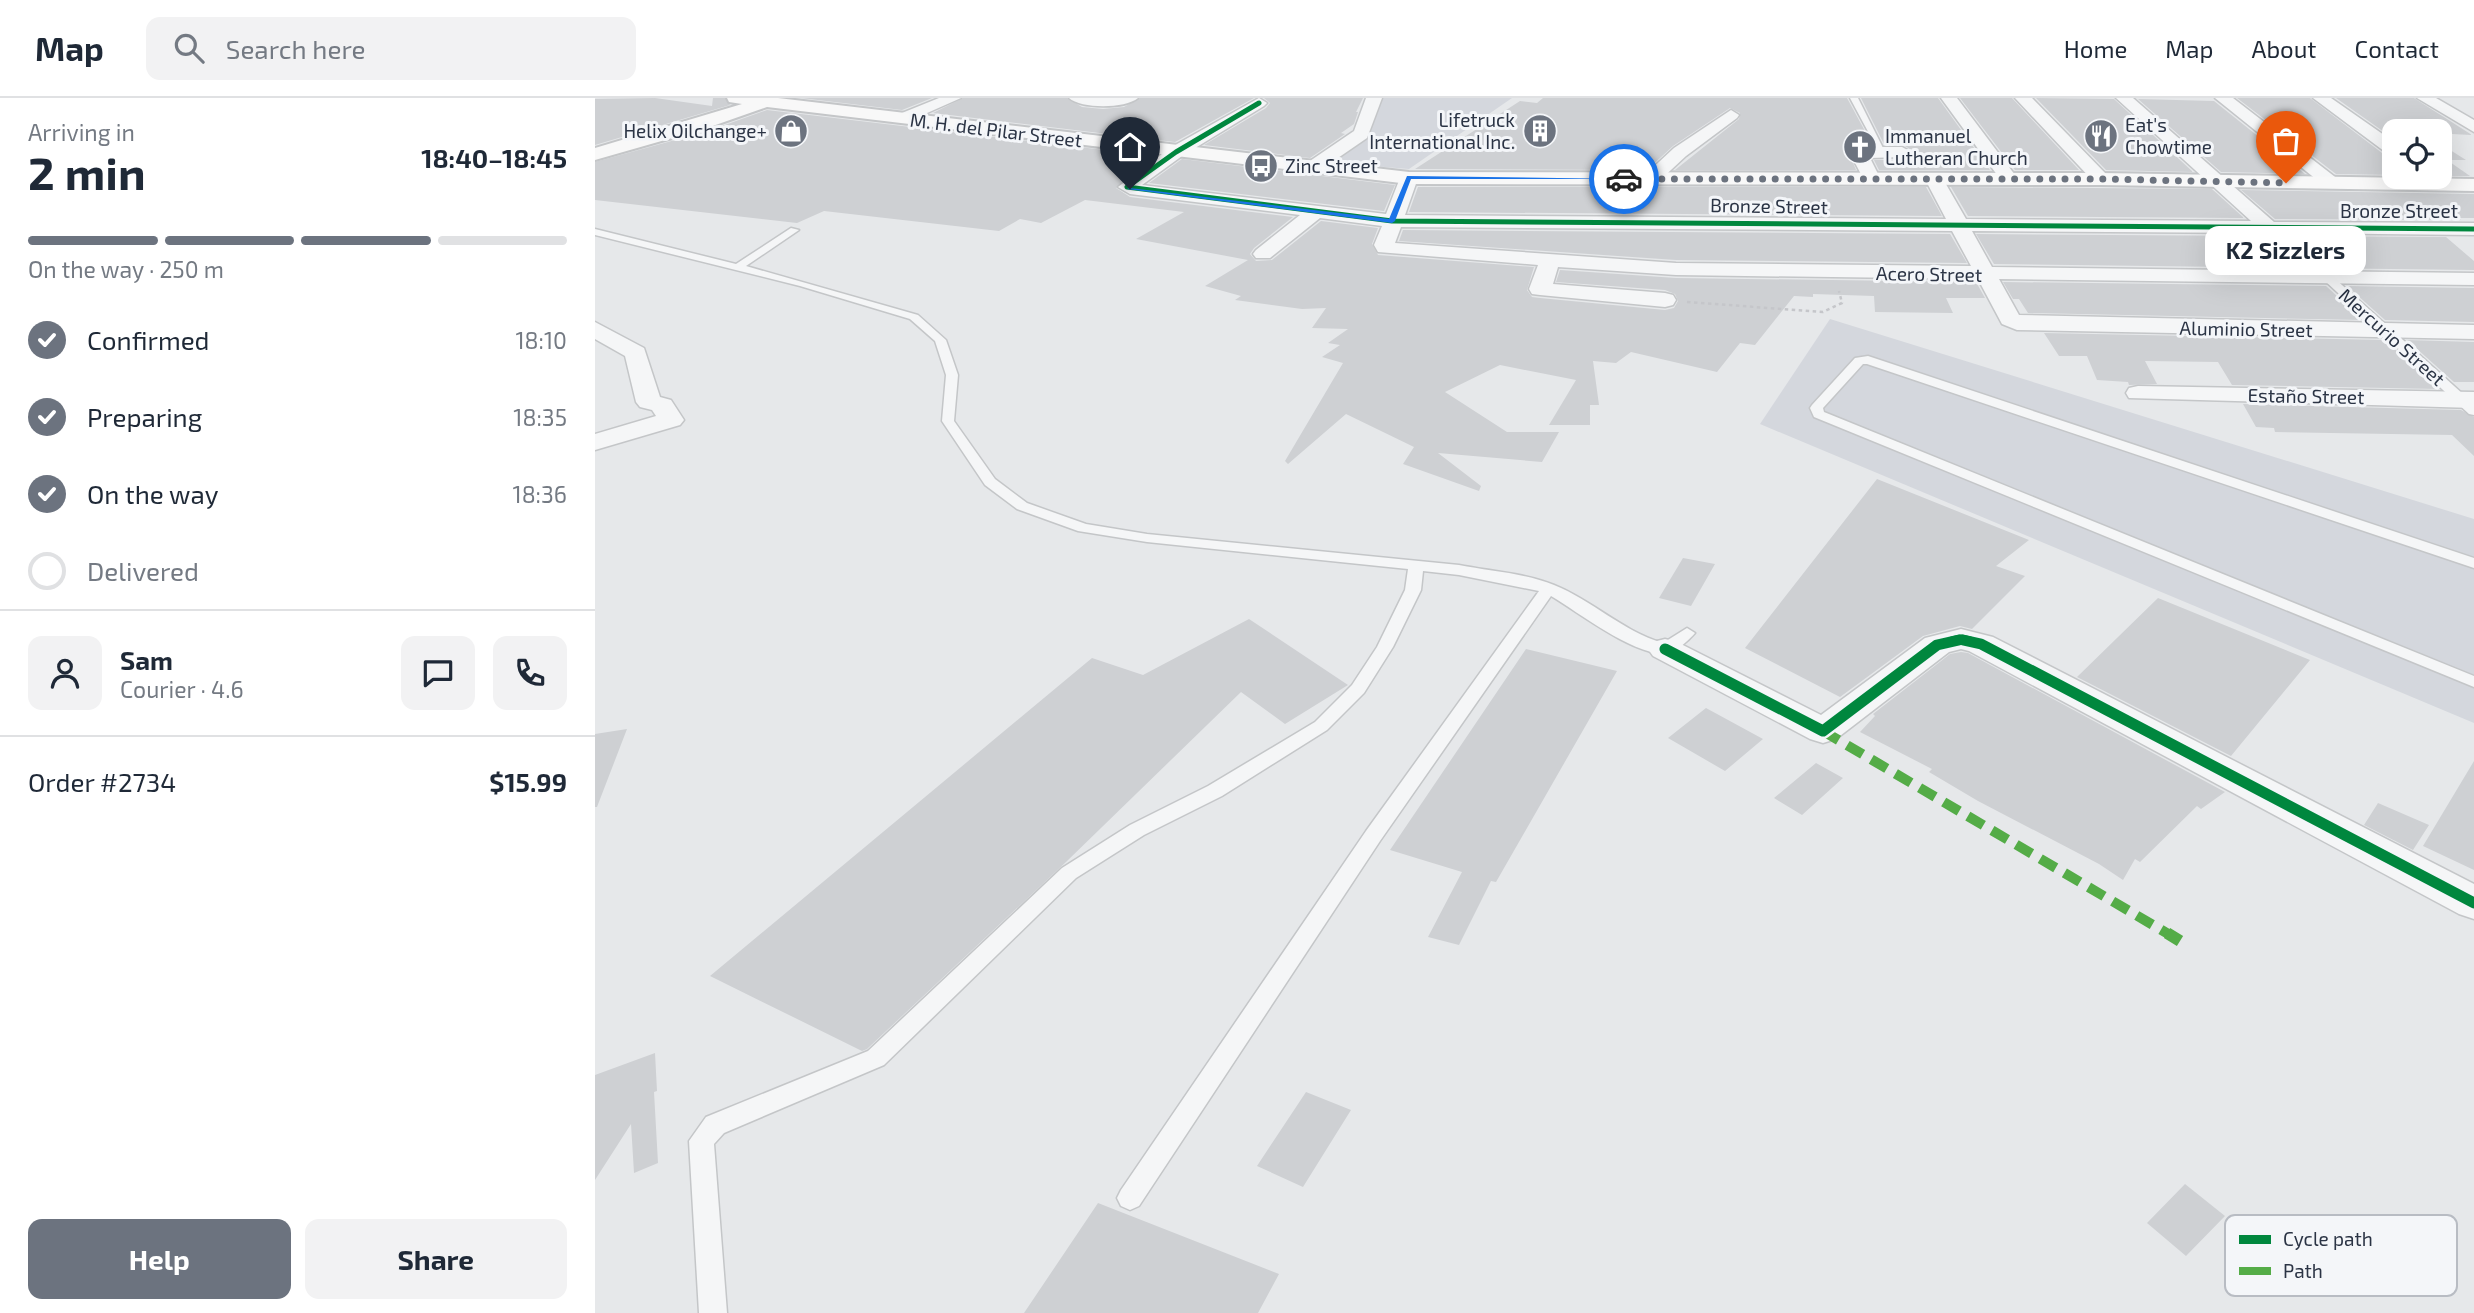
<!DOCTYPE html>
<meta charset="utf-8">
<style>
:root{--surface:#fff;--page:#f2f2f3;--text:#1f2937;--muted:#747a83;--line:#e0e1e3;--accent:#6c737f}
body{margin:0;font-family:"Exo 2",sans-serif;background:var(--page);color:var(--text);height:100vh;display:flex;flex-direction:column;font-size:26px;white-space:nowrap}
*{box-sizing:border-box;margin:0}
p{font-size:23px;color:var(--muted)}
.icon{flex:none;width:38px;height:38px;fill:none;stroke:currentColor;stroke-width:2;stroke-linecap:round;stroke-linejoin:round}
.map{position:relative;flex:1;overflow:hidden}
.panel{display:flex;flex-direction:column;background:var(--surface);width:595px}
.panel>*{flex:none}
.tools{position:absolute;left:1787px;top:21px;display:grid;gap:14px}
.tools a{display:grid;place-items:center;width:70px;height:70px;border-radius:14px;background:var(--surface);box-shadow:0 7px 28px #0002;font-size:35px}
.pin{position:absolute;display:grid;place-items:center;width:60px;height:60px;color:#fff;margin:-72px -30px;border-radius:50% 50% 50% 0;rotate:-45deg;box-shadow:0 0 7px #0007}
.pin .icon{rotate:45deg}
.courier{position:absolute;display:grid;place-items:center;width:70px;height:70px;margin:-35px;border:5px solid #1a73e8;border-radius:50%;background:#fff;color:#222;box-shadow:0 2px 9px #0007}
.bubble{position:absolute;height:49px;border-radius:14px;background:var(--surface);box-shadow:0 7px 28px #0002;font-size:23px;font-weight:700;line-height:49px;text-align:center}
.head em{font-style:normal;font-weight:700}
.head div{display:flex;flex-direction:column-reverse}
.head{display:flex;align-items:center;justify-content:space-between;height:119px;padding:0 28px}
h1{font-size:46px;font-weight:700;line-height:52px}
.bar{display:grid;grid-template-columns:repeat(4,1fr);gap:10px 7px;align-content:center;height:84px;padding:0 28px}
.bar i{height:9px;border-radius:5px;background:var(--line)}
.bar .current{background:var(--accent)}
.bar p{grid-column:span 4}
.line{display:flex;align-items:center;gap:18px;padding:0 28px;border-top:2px solid var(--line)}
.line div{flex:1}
.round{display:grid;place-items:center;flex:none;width:74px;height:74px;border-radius:14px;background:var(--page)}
ol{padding:0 28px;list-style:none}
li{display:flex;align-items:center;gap:21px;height:77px}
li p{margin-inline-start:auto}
li .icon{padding:7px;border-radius:50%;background:var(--accent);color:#fff;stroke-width:4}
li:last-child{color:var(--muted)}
li i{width:38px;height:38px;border:4px solid var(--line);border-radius:50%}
.button{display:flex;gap:14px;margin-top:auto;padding:14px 28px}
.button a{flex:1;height:80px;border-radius:14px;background:var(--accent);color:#fff;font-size:28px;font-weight:700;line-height:80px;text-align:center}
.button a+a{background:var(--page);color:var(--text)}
header{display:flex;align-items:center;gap:42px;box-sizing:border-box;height:98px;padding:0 35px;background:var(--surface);border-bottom:2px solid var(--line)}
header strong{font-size:33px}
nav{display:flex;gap:38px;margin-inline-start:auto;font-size:24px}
.search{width:490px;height:63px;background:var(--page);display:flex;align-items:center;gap:18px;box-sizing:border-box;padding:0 24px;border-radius:14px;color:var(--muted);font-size:26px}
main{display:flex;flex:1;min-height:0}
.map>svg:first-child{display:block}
</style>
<header>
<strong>Map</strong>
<div class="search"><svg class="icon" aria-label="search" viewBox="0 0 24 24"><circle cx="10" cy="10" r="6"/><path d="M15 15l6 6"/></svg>Search here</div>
<nav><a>Home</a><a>Map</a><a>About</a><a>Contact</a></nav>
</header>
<main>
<section class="panel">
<div class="head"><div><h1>2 min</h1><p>Arriving in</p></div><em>18:40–18:45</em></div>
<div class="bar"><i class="current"></i><i class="current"></i><i class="current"></i><i></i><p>On the way · 250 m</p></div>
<ol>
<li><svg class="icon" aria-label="check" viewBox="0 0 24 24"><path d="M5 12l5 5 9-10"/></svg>Confirmed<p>18:10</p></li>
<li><svg class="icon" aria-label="check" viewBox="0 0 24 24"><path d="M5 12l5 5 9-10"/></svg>Preparing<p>18:35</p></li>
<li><svg class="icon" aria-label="check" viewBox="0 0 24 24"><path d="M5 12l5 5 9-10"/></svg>On the way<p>18:36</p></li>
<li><i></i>Delivered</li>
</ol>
<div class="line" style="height:126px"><a class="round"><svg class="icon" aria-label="person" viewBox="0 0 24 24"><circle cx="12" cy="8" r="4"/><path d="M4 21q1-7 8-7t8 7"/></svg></a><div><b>Sam</b><p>Courier · 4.6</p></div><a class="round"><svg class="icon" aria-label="chat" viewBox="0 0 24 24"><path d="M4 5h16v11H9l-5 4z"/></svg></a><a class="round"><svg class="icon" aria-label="phone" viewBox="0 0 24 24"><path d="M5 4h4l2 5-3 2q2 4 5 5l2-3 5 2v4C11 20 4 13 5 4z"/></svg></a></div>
<div class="line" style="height:91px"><div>Order #2734</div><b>$15.99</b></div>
<div class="button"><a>Help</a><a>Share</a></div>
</section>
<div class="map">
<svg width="1879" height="1215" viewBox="0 0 1879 1215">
<rect width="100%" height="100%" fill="#e6e8ea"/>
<path fill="#d4d7dd" d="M784 0H917L814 71 730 64 776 32Z
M1235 221 1879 421V625L1165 326Z"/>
<path fill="#ced0d3" d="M60 0 117 8 118 0H130L135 7 0 47V1Z
M206 0H337L307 12Z
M368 0H472L487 9 508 11 529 9 545 0H659L580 44 338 15Z
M669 0H768L761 14H763L759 26 746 35 750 36 715 60 609 47 671 10 675 5Z
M948 0H1252L1277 46 1258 50 1254 55 1261 72H1080L1144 21 1145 15 1135 10 1078 48 1052 72 820 71 925 3 942 5Z
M1266 0H1343L1395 72H1284L1279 62H1307L1318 53 1307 46H1289Z
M1365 0H1417L1484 72H1420Z
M1441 0 1519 1 1598 74 1511 72Z
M1642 0H1715L1791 58 1799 59V77L1741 76Z
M1741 0H1819L1877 37 1799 33V41Z
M1543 1 1619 3 1710 76 1626 74Z
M172 12 560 58 521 90 535 99 698 119 659 150 655 156 661 163 677 162 726 123 783 130 777 146 783 157 939 169 932 192 937 199 945 200 1070 212 1079 210 1083 203 1080 196 1070 192 961 184 965 172 1081 180 1381 184 1390 200H1351L1358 215 1280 214 1279 198 1218 196V199L1199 198 1160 247 1145 245 1122 274 1036 254 1021 265 998 263 1004 307H995V327H954L981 282 905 267 850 294 912 334H964L947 364 843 355 886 388 884 393 808 366 819 349 751 316 693 366 690 363 748 265 727 259 745 247 733 245 753 231 717 230 731 210 707 211 640 202 646 198 610 188 653 162 541 141 589 114 490 102 446 125 425 121 404 133 229 113 202 125 0 102V64L113 33Z
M1844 45 1871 62H1852L1875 78H1844Z
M587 61 800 87 789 113 554 85Z
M823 89H1331L1347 118 814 114Z
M1356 89 1617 91 1649 120 1373 118Z
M1646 92 1879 96V120H1863L1866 122 1680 121Z
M808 132 1355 136 1372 165 1081 162 804 143Z
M1381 136 1668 138 1679 143 1691 138 1851 139 1879 163V172L1399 166Z
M1408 184 1731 188 1768 222 1433 215 1424 201H1418Z
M1752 188 1879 190V224L1790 222Z
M1449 235 1790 242 1843 291 1637 287 1623 264 1550 263 1562 286 1534 287 1533 284 1502 282 1492 258H1464Z
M1812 242 1879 244V284H1859Z
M1648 306 1866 312 1879 319V358L1857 337 1680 334 1679 330 1661 329Z
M1282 381 1434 442 1401 468 1430 478 1377 531 1365 528 1328 538 1245 599 1150 550Z
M1088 460 1120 466 1096 508 1064 500Z
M1563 500 1715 562 1636 658 1482 579Z
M654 521 753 587 690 626 646 594 471 764 272 951 267 953 115 878 497 560 548 577Z
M931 551 1022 573 901 784 896 783 864 847 833 839 867 774 795 752Z
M1366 554 1373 555 1630 694 1606 711 1602 708 1545 764 1540 761 1528 782 1504 766 1383 703 1334 674 1337 671 1265 634 1280 618 1278 616 1355 556Z
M1111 610 1168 641 1130 673 1073 640Z
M32 631 2 709H0V636Z
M1879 663V772L1828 748Z
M1221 665 1248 680 1207 717 1179 700Z
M1783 705 1834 727 1818 752 1769 727Z
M60 955 62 993 59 994 63 1065 39 1075 36 1026 0 1082V977Z
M711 994 756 1012 708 1089 662 1068Z
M1590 1086 1630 1118 1591 1158 1552 1125Z
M503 1105 684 1176 663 1215H429Z"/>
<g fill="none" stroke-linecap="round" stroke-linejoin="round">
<g stroke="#c4c6c8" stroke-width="3">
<path id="service" d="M1255 0H1263L1291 56 1284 54Z
M196 130 204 132 151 168 323 217 351 242 363 277 359 323 400 381 432 405 491 426 552 436 864 467C894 473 930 475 959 487 997 502 1027 533 1068 545L1092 530 1100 535C1094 542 1079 556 1069 556 1034 554 986 516 956 498L785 743 544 1108 535 1112 526 1108 522 1100 526 1092 771 733 944 493 864 477 828 473 826 492 798 549 769 595 732 632 627 698 549 737 481 780 289 967 129 1035 119 1046 132 1215H104L94 1043 111 1019 273 953 467 770 535 727 613 688 720 624 757 587 782 549 810 492 813 471 552 444 483 433 422 411 390 387 347 323 351 277 340 243 315 221 205 188 0 137V131L141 166Z
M1729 178H1737L1879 306V317L1874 316 1729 182Z
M1273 258 1879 460V470L1272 266H1268L1228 310 1229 314 1879 578V589L1219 319 1215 310 1217 307 1260 260Z"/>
</g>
<g stroke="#c4c6c8" stroke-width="3">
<path id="minor" d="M344 0H366L314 23 308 25 300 20 302 17Z
M474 0H543C530 11 486 11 474 0Z
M664 0 672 5 669 8 587 58 547 87 791 116 805 80 814 75 823 80 810 117 1351 121 1330 81 1339 76 1348 81 1371 121 1656 123 1521 0H1538L1679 124 1879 125V137L1690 135 1680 141 1669 135 1377 133 1397 169 1879 175V187L1404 181 1424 217 1879 227V241L1422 232 1407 226 1383 181 1081 177 963 169 958 186 1070 195 1078 197 1081 202 1078 207 1070 209 945 197 937 196 934 191 943 167 783 154 779 147 787 128 725 120 675 160H661L658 156 661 152 705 117 535 96 523 89 575 50ZM806 129 1357 133 1376 168 1081 165 800 145Z
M771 0H787L772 40 724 73H712L709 69 712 65 759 33Z
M1346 0H1362L1423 81 1420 85H1408Z
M1420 0H1437L1512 77 1515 81 1512 85H1500Z
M1620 0H1638L1744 82 1747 86 1744 90H1732Z
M1718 0H1736L1799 44V57L1793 56Z
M1822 0H1841L1879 22V34Z
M1136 12 1144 17 1142 20 1091 58 1062 85H1050L1047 81 1050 77 1079 50Z
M1276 49H1307L1316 54 1307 59 1275 60 1285 80 1276 85 1270 84 1256 57 1259 53Z
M0 224 49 250 65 299 76 302 89 322 85 327 0 352V336L61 318 57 312 45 309 41 304 30 258 0 241Z
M1543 288 1879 294V310L1534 300 1531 295 1534 290Z
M1366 531 1398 539 1879 786V821L1864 816 1374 553 1366 551 1354 554 1241 641 1228 645 1215 641 1058 558 1053 551 1058 544 1070 541 1082 544 1226 617 1330 540Z"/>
</g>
<g stroke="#c4c6c8" stroke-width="4">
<path id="secondary" d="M132 0H183L814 74 1506 75 1879 81V93L1506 87 814 86 172 9 112 30 0 62V50L147 6 134 4Z"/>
</g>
<path stroke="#c5c6ca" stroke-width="2.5" stroke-dasharray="3.5 3.5" stroke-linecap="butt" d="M1092 204 1228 214 1247 205 1244 193"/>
<use href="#service" fill="#f5f6f7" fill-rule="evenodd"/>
<use href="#minor" fill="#f5f6f7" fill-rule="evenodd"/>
<use href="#secondary" fill="#f8f8f8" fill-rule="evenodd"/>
<path stroke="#54ac47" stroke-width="10" stroke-dasharray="18 10" stroke-linecap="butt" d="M1228 633 1575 837"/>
<path stroke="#54ac47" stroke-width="12" stroke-dasharray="24 12" stroke-linecap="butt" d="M1572 835 1585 843"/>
<g stroke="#f4f6f9" stroke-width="7">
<path id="cycleway-far2" d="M664 5 581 54 532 89 797 123 1879 131"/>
</g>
<g stroke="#f4f6f9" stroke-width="12">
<path id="cycleway-far1" d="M1357 543 1366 541 1375 543"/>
</g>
<g stroke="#f4f6f9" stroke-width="16">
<path id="cycleway" d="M1368 542 1386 546 1879 805
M1070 551 1228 633 1342 547 1364 542"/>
</g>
<use href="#cycleway-far2" stroke="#00873e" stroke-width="5"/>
<use href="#cycleway-far1" stroke="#00873e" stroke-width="9"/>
<use href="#cycleway" stroke="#00873e" stroke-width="11"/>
</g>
<path fill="#1a73e8" d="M812 78 1032 81H816L800 123 797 125 532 91 535 90 794 121Z"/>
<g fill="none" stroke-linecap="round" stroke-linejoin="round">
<path stroke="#6c737f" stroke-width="7" stroke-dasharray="0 12.6" d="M1029 81H1506L1691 85"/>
</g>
<defs>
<g id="shop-disc" transform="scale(1.75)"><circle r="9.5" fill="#6c737f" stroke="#f4f6f9"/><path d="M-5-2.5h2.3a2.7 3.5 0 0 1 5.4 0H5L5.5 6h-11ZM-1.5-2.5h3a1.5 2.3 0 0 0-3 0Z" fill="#fff"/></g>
<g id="building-disc" transform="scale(1.75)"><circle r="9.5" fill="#6c737f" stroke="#f4f6f9"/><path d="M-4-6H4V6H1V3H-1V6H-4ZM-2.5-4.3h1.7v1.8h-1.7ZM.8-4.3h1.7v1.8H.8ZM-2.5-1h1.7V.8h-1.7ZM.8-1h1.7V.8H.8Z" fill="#fff"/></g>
<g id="restaurant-disc" transform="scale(1.75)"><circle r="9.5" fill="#6c737f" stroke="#f4f6f9"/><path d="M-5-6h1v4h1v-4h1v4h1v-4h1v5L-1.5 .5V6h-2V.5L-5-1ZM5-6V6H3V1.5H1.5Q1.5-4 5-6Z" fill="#fff"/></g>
<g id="church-disc" transform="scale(1.75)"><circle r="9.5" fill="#6c737f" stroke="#f4f6f9"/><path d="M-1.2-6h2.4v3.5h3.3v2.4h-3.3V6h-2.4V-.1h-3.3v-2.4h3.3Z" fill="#fff"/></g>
<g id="bus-disc" transform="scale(1.75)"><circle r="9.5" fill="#6c737f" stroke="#f4f6f9"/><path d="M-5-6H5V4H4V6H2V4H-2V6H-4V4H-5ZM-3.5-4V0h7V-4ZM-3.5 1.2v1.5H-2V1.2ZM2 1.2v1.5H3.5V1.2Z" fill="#fff"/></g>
</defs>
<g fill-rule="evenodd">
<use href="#shop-disc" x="196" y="33"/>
<use href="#building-disc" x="945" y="33"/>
<use href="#restaurant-disc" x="1506" y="38"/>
<use href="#church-disc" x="1265" y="49"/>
<use href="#bus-disc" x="666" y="68"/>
</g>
<g text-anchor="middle" stroke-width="6" stroke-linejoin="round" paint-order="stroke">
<g font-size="19" fill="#2b3445" stroke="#f4f6f9" text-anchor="start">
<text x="920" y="29" text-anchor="end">Lifetruck<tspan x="920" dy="22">International Inc.</tspan></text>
<text x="1530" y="34">Eat's<tspan x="1530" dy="22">Chowtime</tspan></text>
<text x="172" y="40" text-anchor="end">Helix Oilchange+</text>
<text x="1290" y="45">Immanuel<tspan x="1290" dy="22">Lutheran Church</tspan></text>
<text x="690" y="75">Zinc Street</text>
</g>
<g font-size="19" fill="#2b3445" stroke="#f4f6f9">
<text transform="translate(401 32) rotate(7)" y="7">M. H. del Pilar Street</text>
<text transform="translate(1174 108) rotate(1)" y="7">Bronze Street</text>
<text x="1804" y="120">Bronze Street</text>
<text transform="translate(1334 176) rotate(1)" y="7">Acero Street</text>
<text transform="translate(1651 231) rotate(1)" y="7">Aluminio Street</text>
<text transform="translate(1797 239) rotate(42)" y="7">Mercurio Street</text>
<text transform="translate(1711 298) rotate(1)" y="7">Estaño Street</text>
</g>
</g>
<rect x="1630" y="1117" width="232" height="81" rx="10" fill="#f4f6f9" stroke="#b8bcc3" stroke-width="2"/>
<rect x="1644" y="1137" width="32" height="9" fill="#00873e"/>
<rect x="1644" y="1169" width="32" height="8" fill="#54ac47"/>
<g font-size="19" fill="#2b3445">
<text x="1688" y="1148">Cycle path</text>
<text x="1688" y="1180">Path</text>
</g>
</svg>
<div class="tools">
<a><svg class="icon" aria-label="locate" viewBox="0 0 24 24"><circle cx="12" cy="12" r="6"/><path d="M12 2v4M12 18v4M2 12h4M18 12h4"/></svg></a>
</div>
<div class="pin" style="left:1691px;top:85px;background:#ea580c"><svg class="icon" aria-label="bag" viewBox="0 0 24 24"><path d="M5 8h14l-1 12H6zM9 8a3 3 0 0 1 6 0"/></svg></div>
<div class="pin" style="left:535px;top:91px;background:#1f2937"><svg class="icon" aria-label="home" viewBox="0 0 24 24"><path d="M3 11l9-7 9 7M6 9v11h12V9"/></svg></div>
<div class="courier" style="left:1029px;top:81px"><svg class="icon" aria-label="car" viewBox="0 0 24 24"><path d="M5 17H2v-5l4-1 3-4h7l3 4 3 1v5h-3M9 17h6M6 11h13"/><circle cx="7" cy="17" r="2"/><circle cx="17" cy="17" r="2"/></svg></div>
<div class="bubble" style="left:1610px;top:128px;width:161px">K2 Sizzlers</div>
</div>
</main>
